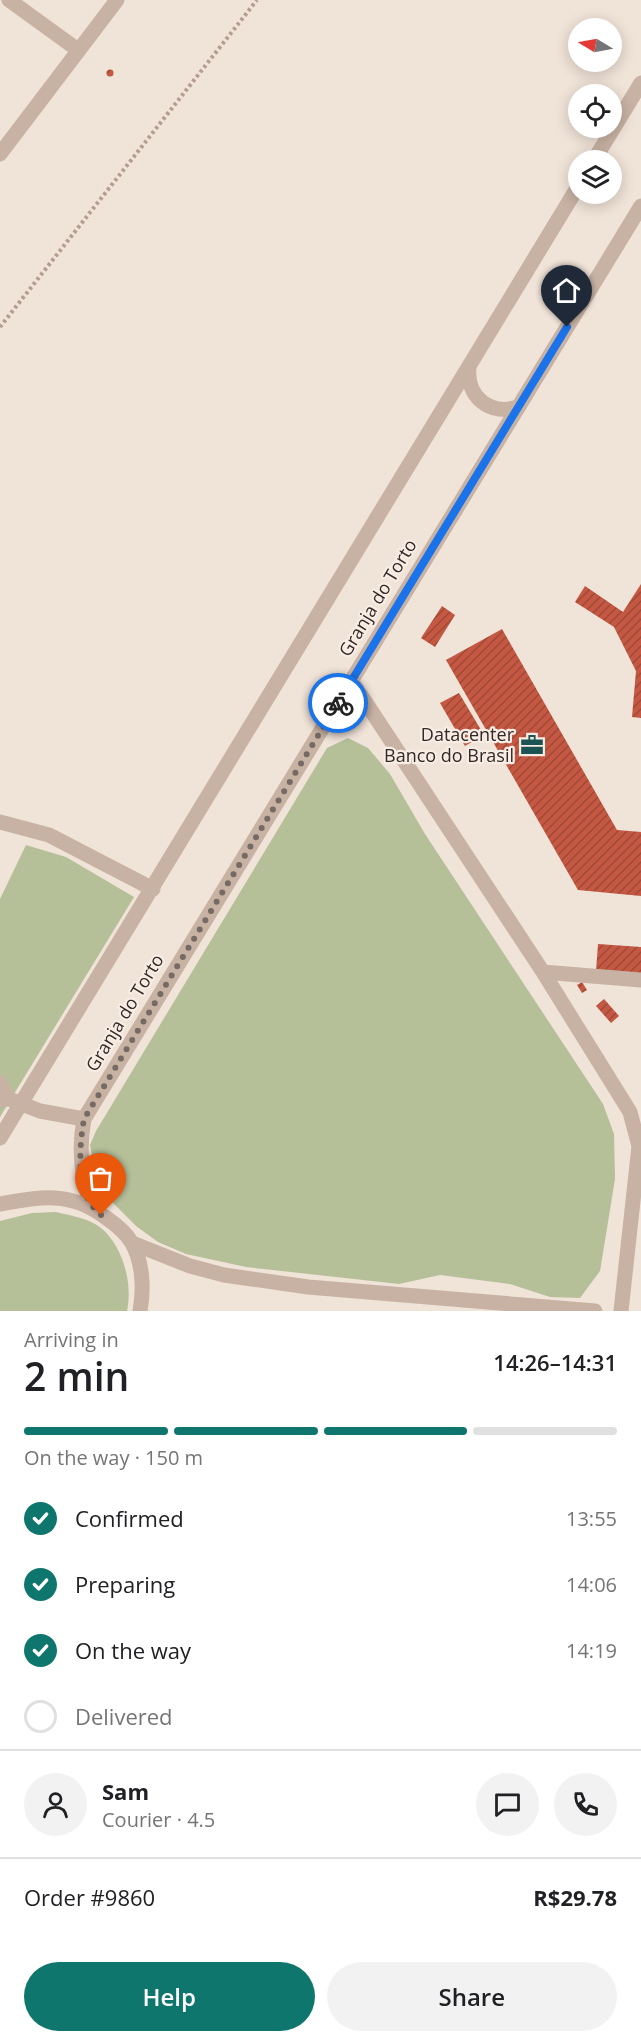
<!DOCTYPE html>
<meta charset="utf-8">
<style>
:root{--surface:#fff;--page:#f2f2f2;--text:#202124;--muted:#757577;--line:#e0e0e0;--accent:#0f766e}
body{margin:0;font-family:"Open Sans",sans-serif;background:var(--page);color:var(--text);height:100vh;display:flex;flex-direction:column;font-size:22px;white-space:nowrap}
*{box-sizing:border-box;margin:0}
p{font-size:20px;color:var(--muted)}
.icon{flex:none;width:33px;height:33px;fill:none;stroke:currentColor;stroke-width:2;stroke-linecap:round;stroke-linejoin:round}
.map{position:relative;height:1311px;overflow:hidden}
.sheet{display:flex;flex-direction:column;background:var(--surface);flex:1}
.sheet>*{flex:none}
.needle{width:39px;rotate:280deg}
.buttons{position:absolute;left:568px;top:18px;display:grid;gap:12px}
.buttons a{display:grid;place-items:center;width:54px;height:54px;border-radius:50%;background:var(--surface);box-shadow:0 3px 15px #0003;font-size:30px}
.pin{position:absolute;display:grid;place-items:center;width:51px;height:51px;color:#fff;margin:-62px -26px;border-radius:50% 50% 50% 0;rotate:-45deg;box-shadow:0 0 6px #0007}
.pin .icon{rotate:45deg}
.courier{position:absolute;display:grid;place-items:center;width:60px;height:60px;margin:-30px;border:4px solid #1a73e8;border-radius:50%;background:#fff;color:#222;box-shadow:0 2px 8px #0007}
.summary em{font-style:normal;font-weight:600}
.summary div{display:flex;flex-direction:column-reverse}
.summary{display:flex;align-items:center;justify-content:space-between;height:102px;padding:0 24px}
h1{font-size:39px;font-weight:600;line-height:45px}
.bar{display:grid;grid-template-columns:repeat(4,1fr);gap:9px 6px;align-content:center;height:72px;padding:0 24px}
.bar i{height:8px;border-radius:4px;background:var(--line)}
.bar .on{background:var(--accent)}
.bar p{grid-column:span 4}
.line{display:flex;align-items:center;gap:15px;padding:0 24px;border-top:2px solid var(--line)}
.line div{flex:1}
.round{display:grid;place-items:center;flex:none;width:63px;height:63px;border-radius:32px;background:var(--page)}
ol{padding:0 24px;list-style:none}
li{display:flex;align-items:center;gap:18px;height:66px}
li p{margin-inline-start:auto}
li .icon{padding:6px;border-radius:50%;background:var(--accent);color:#fff;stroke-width:4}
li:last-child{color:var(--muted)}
li i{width:33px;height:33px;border:3px solid var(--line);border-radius:50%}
.primary-button{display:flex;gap:12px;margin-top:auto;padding:12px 24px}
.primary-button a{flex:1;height:69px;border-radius:36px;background:var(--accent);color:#fff;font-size:24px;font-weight:600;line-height:69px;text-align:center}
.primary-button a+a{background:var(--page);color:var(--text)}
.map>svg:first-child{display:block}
</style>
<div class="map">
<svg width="641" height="1311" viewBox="0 0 641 1311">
<defs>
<pattern id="building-hatch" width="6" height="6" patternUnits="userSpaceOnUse" patternTransform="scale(1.5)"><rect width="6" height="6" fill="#c45842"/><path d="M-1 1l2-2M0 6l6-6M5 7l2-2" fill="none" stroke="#a04937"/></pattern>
</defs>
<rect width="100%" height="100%" fill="#f0e3d8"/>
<path fill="#b5bf98" d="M348 738 368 748 390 774 425 834 603 1104 614 1134 615 1179 600 1271 580 1298 550 1297 510 1284 440 1275 399 1284 246 1267 186 1254 158 1242 136 1226 99 1189 90 1145 96 1131 327 748Z
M26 845 66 857 134 897 0 1117V899Z
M56 1212C72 1216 88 1218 101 1228 123 1246 133 1284 127 1311H0V1221L32 1213Z"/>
<path fill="url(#building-hatch)" d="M106.5 73a3.5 3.5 0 1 1 7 0a3.5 3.5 0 1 1-7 0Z
M641 584V718L632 717 636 671 614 627 575 602 585 586 623 612Z
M442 606 455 615 435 647 421 638Z
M502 629 617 830 641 832V896L578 890 446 660Z
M459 693 484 735 465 746 440 703Z
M598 944 641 947V974L596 971Z
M582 982 587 990 582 993 577 985Z
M604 999 619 1016 611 1023 596 1006Z"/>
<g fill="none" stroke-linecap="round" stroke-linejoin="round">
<path stroke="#b49c8f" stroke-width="4" stroke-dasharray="3 3" stroke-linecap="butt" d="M0 327 257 0"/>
<path stroke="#c8b2a4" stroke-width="15" d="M9 0 78 50
M0 154 117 0
M594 160 641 83
M469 367C466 397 490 416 518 407
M351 680 543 972 630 1112 639 1146 621 1311
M0 822 49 835 153 889
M543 972 641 980
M0 1083 9 1099
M0 1100 9 1099 40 1111 84 1119
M0 1138 579 185
M0 1204C24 1200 49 1194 73 1201 91 1205 123 1227 132 1243 143 1263 144 1289 140 1311
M91 1207C82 1176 78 1151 84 1119L641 206
M132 1243 190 1266 224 1275 308 1287 595 1311"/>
</g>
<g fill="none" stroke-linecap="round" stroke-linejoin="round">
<path stroke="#756a64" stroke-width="6" stroke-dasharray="0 10.8" d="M101 1215C75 1195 79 1148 84 1119L338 703"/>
<path stroke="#1a73e8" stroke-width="8" d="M338 703 567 327"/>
</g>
<defs>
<g id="office-bare" transform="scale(1.8)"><path d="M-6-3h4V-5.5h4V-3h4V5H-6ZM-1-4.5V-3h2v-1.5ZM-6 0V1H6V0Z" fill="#1c5453" stroke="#f8ede4" stroke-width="2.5" paint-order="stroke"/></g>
</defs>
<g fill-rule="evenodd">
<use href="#office-bare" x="532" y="745"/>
</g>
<g text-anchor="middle" stroke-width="4.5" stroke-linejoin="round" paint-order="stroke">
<g font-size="18" fill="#332926" stroke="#f8ede4">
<text transform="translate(378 598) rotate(-59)" y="6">Granja do Torto</text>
<text transform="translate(125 1013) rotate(-59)" y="6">Granja do Torto</text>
</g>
<g font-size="18" fill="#332926" stroke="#f8ede4" text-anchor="end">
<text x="514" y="741">Datacenter<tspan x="514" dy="21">Banco do Brasil</tspan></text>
</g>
</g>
</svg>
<div class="buttons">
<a><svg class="needle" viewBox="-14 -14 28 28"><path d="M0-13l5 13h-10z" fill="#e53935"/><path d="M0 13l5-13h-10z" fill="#757577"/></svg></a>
<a><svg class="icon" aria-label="locate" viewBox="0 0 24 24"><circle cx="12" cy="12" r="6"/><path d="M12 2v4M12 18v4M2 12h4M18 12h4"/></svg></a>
<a><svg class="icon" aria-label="layers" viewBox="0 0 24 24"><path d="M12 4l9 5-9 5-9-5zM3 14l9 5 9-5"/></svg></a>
</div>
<div class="pin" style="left:101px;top:1215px;background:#ea580c"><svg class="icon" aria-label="bag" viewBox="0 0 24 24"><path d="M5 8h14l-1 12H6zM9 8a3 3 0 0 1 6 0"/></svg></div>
<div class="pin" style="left:567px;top:327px;background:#1f2937"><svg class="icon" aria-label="home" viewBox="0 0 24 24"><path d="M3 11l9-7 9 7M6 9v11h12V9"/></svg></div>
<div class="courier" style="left:338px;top:703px"><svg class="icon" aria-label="bike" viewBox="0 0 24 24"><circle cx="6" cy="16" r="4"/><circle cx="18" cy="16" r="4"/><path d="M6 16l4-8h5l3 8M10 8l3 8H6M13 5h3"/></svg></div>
</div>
<section class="sheet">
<div class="summary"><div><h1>2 min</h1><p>Arriving in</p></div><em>14:26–14:31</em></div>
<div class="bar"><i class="on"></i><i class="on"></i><i class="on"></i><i></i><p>On the way · 150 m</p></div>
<ol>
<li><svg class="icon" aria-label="check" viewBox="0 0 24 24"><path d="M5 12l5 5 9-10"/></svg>Confirmed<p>13:55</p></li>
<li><svg class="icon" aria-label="check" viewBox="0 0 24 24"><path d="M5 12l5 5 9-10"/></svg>Preparing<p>14:06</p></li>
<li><svg class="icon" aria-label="check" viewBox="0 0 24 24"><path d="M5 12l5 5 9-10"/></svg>On the way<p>14:19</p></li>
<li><i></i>Delivered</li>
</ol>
<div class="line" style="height:108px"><a class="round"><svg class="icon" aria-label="person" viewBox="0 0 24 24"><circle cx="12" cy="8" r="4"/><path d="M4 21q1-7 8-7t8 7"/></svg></a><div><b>Sam</b><p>Courier · 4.5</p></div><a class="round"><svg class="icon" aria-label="chat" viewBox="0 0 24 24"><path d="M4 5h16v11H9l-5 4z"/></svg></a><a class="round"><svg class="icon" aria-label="phone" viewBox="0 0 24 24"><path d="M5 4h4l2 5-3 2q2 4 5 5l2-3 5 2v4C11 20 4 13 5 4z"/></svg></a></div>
<div class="line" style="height:78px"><div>Order #9860</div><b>R$29.78</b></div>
<div class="primary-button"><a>Help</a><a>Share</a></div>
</section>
